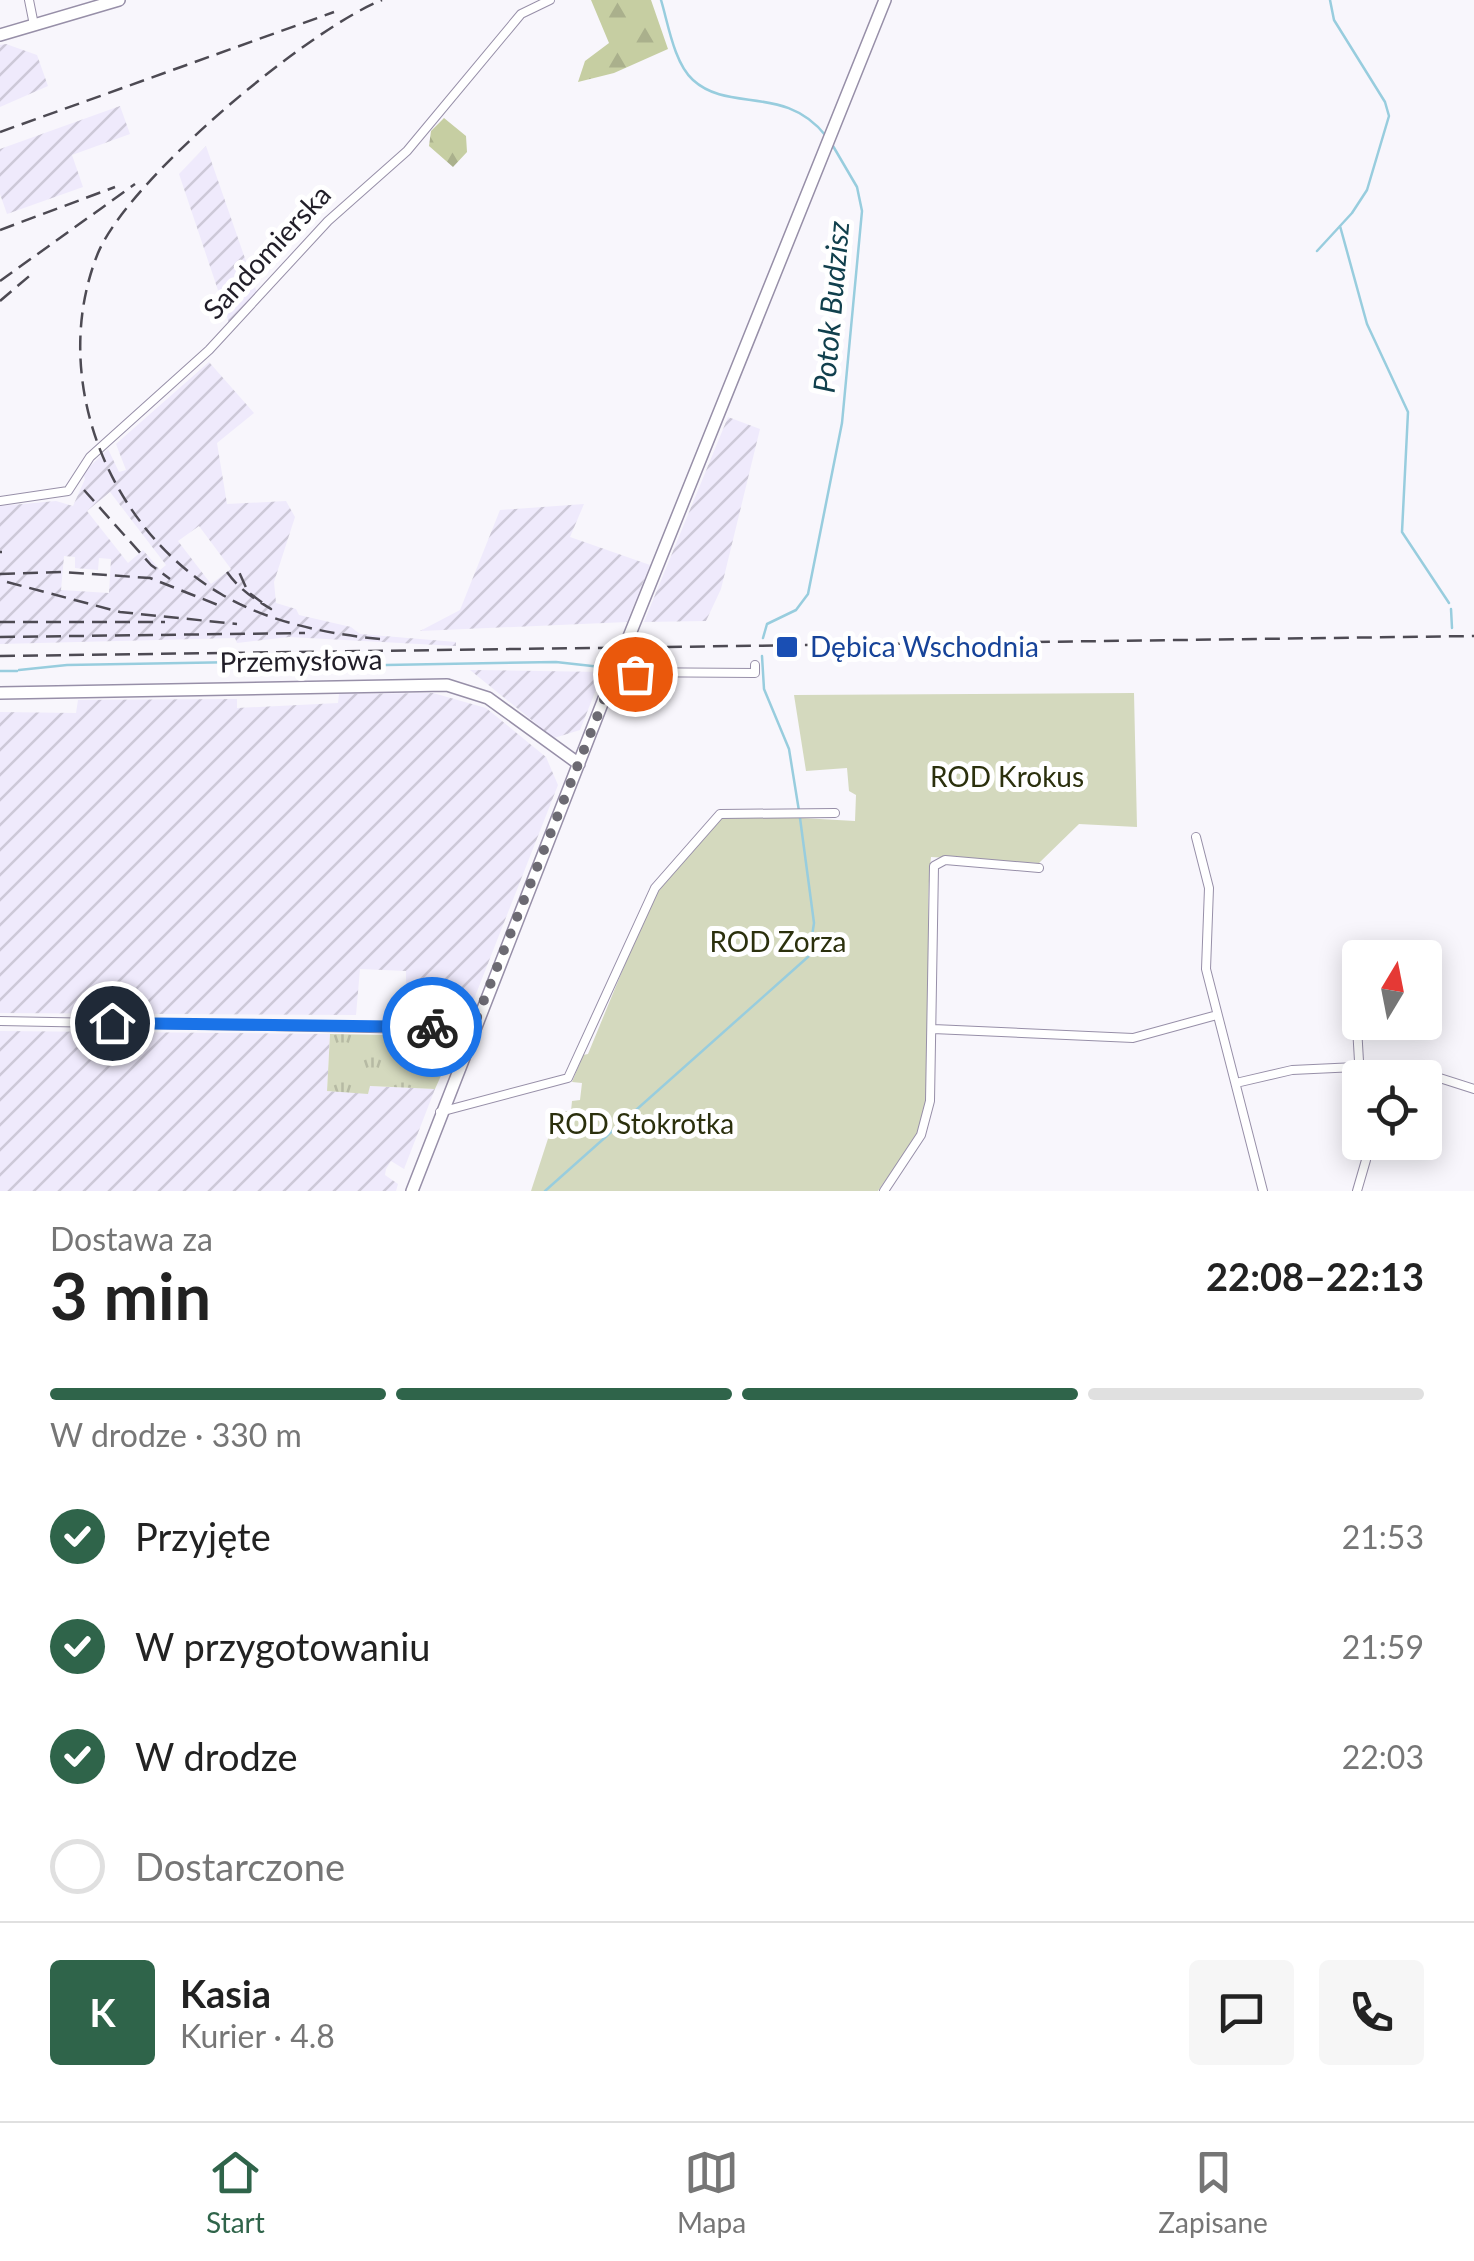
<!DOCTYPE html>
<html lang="pl">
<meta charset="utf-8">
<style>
:root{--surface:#fff;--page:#f6f6f6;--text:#222;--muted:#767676;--line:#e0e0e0;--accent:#2f644a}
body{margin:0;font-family:Lato,sans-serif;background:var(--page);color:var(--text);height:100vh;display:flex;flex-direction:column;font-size:38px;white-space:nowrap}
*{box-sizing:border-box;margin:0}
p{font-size:32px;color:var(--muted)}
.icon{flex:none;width:55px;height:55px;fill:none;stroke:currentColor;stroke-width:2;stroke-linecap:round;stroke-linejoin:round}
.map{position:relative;height:1191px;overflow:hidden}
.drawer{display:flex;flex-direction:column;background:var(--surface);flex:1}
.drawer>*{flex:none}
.needle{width:65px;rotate:10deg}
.buttons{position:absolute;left:1342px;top:940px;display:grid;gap:20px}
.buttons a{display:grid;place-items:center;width:100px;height:100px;border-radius:10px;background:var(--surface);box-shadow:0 5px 25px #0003;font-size:50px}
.pin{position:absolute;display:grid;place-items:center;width:85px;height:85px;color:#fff;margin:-42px;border:5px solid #fff;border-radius:50%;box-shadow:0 2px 10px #0007}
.courier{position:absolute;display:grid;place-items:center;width:100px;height:100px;margin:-50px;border:8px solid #1a73e8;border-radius:50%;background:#fff;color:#222;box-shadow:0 2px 12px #0007}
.head em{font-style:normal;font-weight:700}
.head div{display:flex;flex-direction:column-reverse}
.head{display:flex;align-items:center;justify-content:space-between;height:170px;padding:0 50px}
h1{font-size:65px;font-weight:700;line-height:75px}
.bar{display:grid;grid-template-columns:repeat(4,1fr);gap:15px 10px;align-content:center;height:120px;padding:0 50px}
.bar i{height:12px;border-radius:8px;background:var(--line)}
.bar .selected{background:var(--accent)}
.bar p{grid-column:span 4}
.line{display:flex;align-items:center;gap:25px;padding:0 50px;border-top:2px solid var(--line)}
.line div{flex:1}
.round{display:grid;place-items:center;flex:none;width:105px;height:105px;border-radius:10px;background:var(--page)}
ol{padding:0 50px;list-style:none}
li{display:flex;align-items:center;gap:30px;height:110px}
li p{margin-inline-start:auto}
li .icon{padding:10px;border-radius:50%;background:var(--accent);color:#fff;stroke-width:4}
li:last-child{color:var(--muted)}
li i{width:55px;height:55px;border:5px solid var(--line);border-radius:50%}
.tabs{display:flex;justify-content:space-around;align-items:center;height:140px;border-top:2px solid var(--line);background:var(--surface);font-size:28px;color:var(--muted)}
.tabs a{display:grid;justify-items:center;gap:5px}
.tabs .selected{color:var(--accent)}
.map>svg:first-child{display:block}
</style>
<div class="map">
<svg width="1474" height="1191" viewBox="0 0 1474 1191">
<defs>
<pattern id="industrial-furrows" width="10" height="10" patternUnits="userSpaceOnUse" patternTransform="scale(2.5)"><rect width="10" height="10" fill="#efeafc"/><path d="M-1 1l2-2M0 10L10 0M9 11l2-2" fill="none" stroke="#cdc8d8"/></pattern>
<pattern id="grass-tufts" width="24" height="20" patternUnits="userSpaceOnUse" patternTransform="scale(2.5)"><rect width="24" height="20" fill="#d4d9be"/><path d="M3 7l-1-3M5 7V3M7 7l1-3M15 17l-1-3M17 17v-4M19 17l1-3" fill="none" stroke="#b6baa3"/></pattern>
<pattern id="forest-firs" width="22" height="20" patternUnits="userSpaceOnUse" patternTransform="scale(2.5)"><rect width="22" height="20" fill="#c6cea2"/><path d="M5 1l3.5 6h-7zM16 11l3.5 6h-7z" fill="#aab08c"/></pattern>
</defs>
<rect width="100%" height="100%" fill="#f8f6fc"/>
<path fill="url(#industrial-furrows)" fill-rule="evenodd" d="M6 44 37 55 48 86 0 107V45Z
M120 106 130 134 72 155 83 187 7 214 0 194V149Z
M206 146 257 293 229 323 179 174Z
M209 362 254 413 217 443 227 504 286 501 295 517 274 582 276 603 296 609 299 615 351 627 360 634 456 642V646L289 637 237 643 235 638 0 644V506L56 501 73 506 85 479 83 473 108 449 119 472 126 470 116 444ZM110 492 166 565 160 570 143 550 128 563 87 511ZM199 526 231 569 211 584 178 541ZM64 556 75 557V568L98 570 99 558 111 559 109 593 61 590Z
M728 417 760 429 721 589 706 621 644 622Z
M584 504 570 537 650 565 627 622 420 631 460 610 500 510Z
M470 670 603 672 580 730 554 738Z
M433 693 486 708 546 757 558 785 467 1017 406 1015V971L360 969 356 1015 0 1013V712L76 713 78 700 237 699V708L338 703 339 694Z
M0 1031 330 1034 327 1091 368 1093 369 1086 435 1089 404 1169 391 1161 386 1169 385 1175 398 1184 396 1191H0Z"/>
<path fill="url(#grass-tufts)" d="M330 1034 447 1036 457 1040 435 1089 370 1086 368 1094 327 1091Z"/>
<path fill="url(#forest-firs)" d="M591 0H651L668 49 614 73 578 82 585 61 609 43Z
M444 118 466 136 467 152 453 167 429 146 431 131Z"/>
<path fill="#d4d9be" d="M1134 693 1137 827 1079 824 1039 863 931 857C921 943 943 1034 923 1119 918 1143 892 1170 878 1191H531L557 1111H571L572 1101 580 1100 582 1083 572 1082 583 1055 588 1054 656 889 718 819 730 814 855 821 856 795 849 791 847 768 806 771 794 695Z"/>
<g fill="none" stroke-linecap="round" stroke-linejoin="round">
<path stroke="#98cdde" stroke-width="2.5" d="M661 0C668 23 674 63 693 80 729 113 785 84 826 136
M1340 226 1367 324 1408 412 1402 532 1449 603
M1317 251 1352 213 1367 190 1389 116 1385 102 1334 20 1330 0
M1451 609 1452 628
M763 638 767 624 796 610 808 594 842 423 862 211 857 187 833 146
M762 656 764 689 789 749 799 811
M19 670 67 665 240 662 331 666 556 662 601 667
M0 671H17
M545 1191 809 956 814 923 800 818"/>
<g stroke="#978fa8" stroke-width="10">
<path id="street" d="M29 0 34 25
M0 501 68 491 90 457 209 350 328 221 407 151 521 14 550 0
M615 672 755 673V665
M1196 837 1209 888 1206 969 1263 1191
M1360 986 1355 993 1360 1078
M0 1021 472 1030
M933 1029 1133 1038 1217 1015
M1236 1083 1292 1070 1399 1065 1474 1089
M440 1112 568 1078 655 888 720 814 835 813
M884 1191 921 1135 930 1101 934 866 945 860 1039 868
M1357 1191 1366 1160 1365 1142"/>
</g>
<g stroke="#978fa8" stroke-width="14">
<path id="secondary" d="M0 35 119 0
M626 644 885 0
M0 693 447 685 488 698 579 764
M412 1191 621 655"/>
</g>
<use href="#street" stroke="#fff" stroke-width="8"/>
<use href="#secondary" stroke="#fff" stroke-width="11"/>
<path stroke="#4d4a53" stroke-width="2.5" stroke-dasharray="15 8" stroke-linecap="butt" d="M0 132 334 12
M0 230 115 187
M0 281 135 184
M0 301 34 272
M84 490 151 565 170 579
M0 552H2
M227 572C239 589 253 598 271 609L248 592 239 572
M0 574 62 572 150 578 223 607
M7 582 120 612 237 624
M0 622H165
M0 637 305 633
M380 639C327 634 268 622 221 594 108 528 48 377 98 253 129 179 307 30 382 0
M0 656 1474 636"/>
</g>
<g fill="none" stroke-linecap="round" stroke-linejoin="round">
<path stroke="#6c6a72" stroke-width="10" stroke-dasharray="0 18" d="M432 1027 472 1030 615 672 635 674"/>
<path stroke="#1a73e8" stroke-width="12" d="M112 1023 432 1027"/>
</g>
<rect fill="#1a4fb4" stroke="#fff" stroke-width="4" x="775" y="635" width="24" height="24" rx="5"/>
<g text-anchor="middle" stroke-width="10" stroke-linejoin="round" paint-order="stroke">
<g font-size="28" fill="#211e28" stroke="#fff">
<text transform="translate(267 252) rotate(-47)" y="10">Sandomierska</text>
<text transform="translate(301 661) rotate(-1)" y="10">Przemysłowa</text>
</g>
<g font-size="28" fill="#164399" stroke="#fff" text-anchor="start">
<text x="810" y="657">Dębica Wschodnia</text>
</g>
<g font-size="28" fill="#2b300d" stroke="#fff">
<text x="1007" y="787">ROD Krokus</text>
<text x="778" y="952">ROD Zorza</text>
<text x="641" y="1134">ROD Stokrotka</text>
</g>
<g font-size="30" font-style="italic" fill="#11404d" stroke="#fff">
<text transform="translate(832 307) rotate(-85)" y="10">Potok Budzisz</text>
</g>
</g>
</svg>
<div class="buttons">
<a><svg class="needle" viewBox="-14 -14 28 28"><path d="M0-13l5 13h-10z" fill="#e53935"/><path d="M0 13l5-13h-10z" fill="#767676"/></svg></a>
<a><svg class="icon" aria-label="locate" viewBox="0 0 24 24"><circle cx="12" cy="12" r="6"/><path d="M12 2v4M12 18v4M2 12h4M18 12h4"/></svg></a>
</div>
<div class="pin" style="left:635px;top:674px;background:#ea580c"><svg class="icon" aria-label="bag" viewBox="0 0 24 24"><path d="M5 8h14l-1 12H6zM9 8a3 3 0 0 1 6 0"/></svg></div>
<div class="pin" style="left:112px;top:1023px;background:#1f2937"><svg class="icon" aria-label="home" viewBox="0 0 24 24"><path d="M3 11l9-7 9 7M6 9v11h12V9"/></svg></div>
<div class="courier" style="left:432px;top:1027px"><svg class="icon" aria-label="bike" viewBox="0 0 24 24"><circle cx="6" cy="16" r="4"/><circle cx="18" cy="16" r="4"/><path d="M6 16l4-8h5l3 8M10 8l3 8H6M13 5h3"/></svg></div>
</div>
<section class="drawer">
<div class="head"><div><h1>3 min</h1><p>Dostawa za</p></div><em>22:08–22:13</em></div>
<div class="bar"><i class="selected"></i><i class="selected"></i><i class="selected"></i><i></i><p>W drodze · 330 m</p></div>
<ol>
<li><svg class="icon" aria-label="check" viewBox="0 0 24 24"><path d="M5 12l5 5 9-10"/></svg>Przyjęte<p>21:53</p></li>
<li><svg class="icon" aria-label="check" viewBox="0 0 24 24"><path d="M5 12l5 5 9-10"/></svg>W przygotowaniu<p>21:59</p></li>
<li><svg class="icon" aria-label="check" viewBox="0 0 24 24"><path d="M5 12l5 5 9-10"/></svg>W drodze<p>22:03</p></li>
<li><i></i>Dostarczone</li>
</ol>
<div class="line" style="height:180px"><b class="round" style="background:var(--accent);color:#fff">K</b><div><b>Kasia</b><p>Kurier · 4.8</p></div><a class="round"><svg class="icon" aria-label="chat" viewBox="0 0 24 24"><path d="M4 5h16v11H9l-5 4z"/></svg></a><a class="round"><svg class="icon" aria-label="phone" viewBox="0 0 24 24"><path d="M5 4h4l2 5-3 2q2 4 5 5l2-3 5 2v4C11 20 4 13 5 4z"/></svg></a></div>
</section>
<nav class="tabs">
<a class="selected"><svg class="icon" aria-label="home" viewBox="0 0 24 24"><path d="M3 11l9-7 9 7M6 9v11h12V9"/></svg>Start</a>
<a><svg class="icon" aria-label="map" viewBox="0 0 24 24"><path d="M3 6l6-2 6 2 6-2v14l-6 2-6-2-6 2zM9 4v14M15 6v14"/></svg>Mapa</a>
<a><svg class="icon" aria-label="saved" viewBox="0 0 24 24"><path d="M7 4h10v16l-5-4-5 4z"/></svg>Zapisane</a>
</nav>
